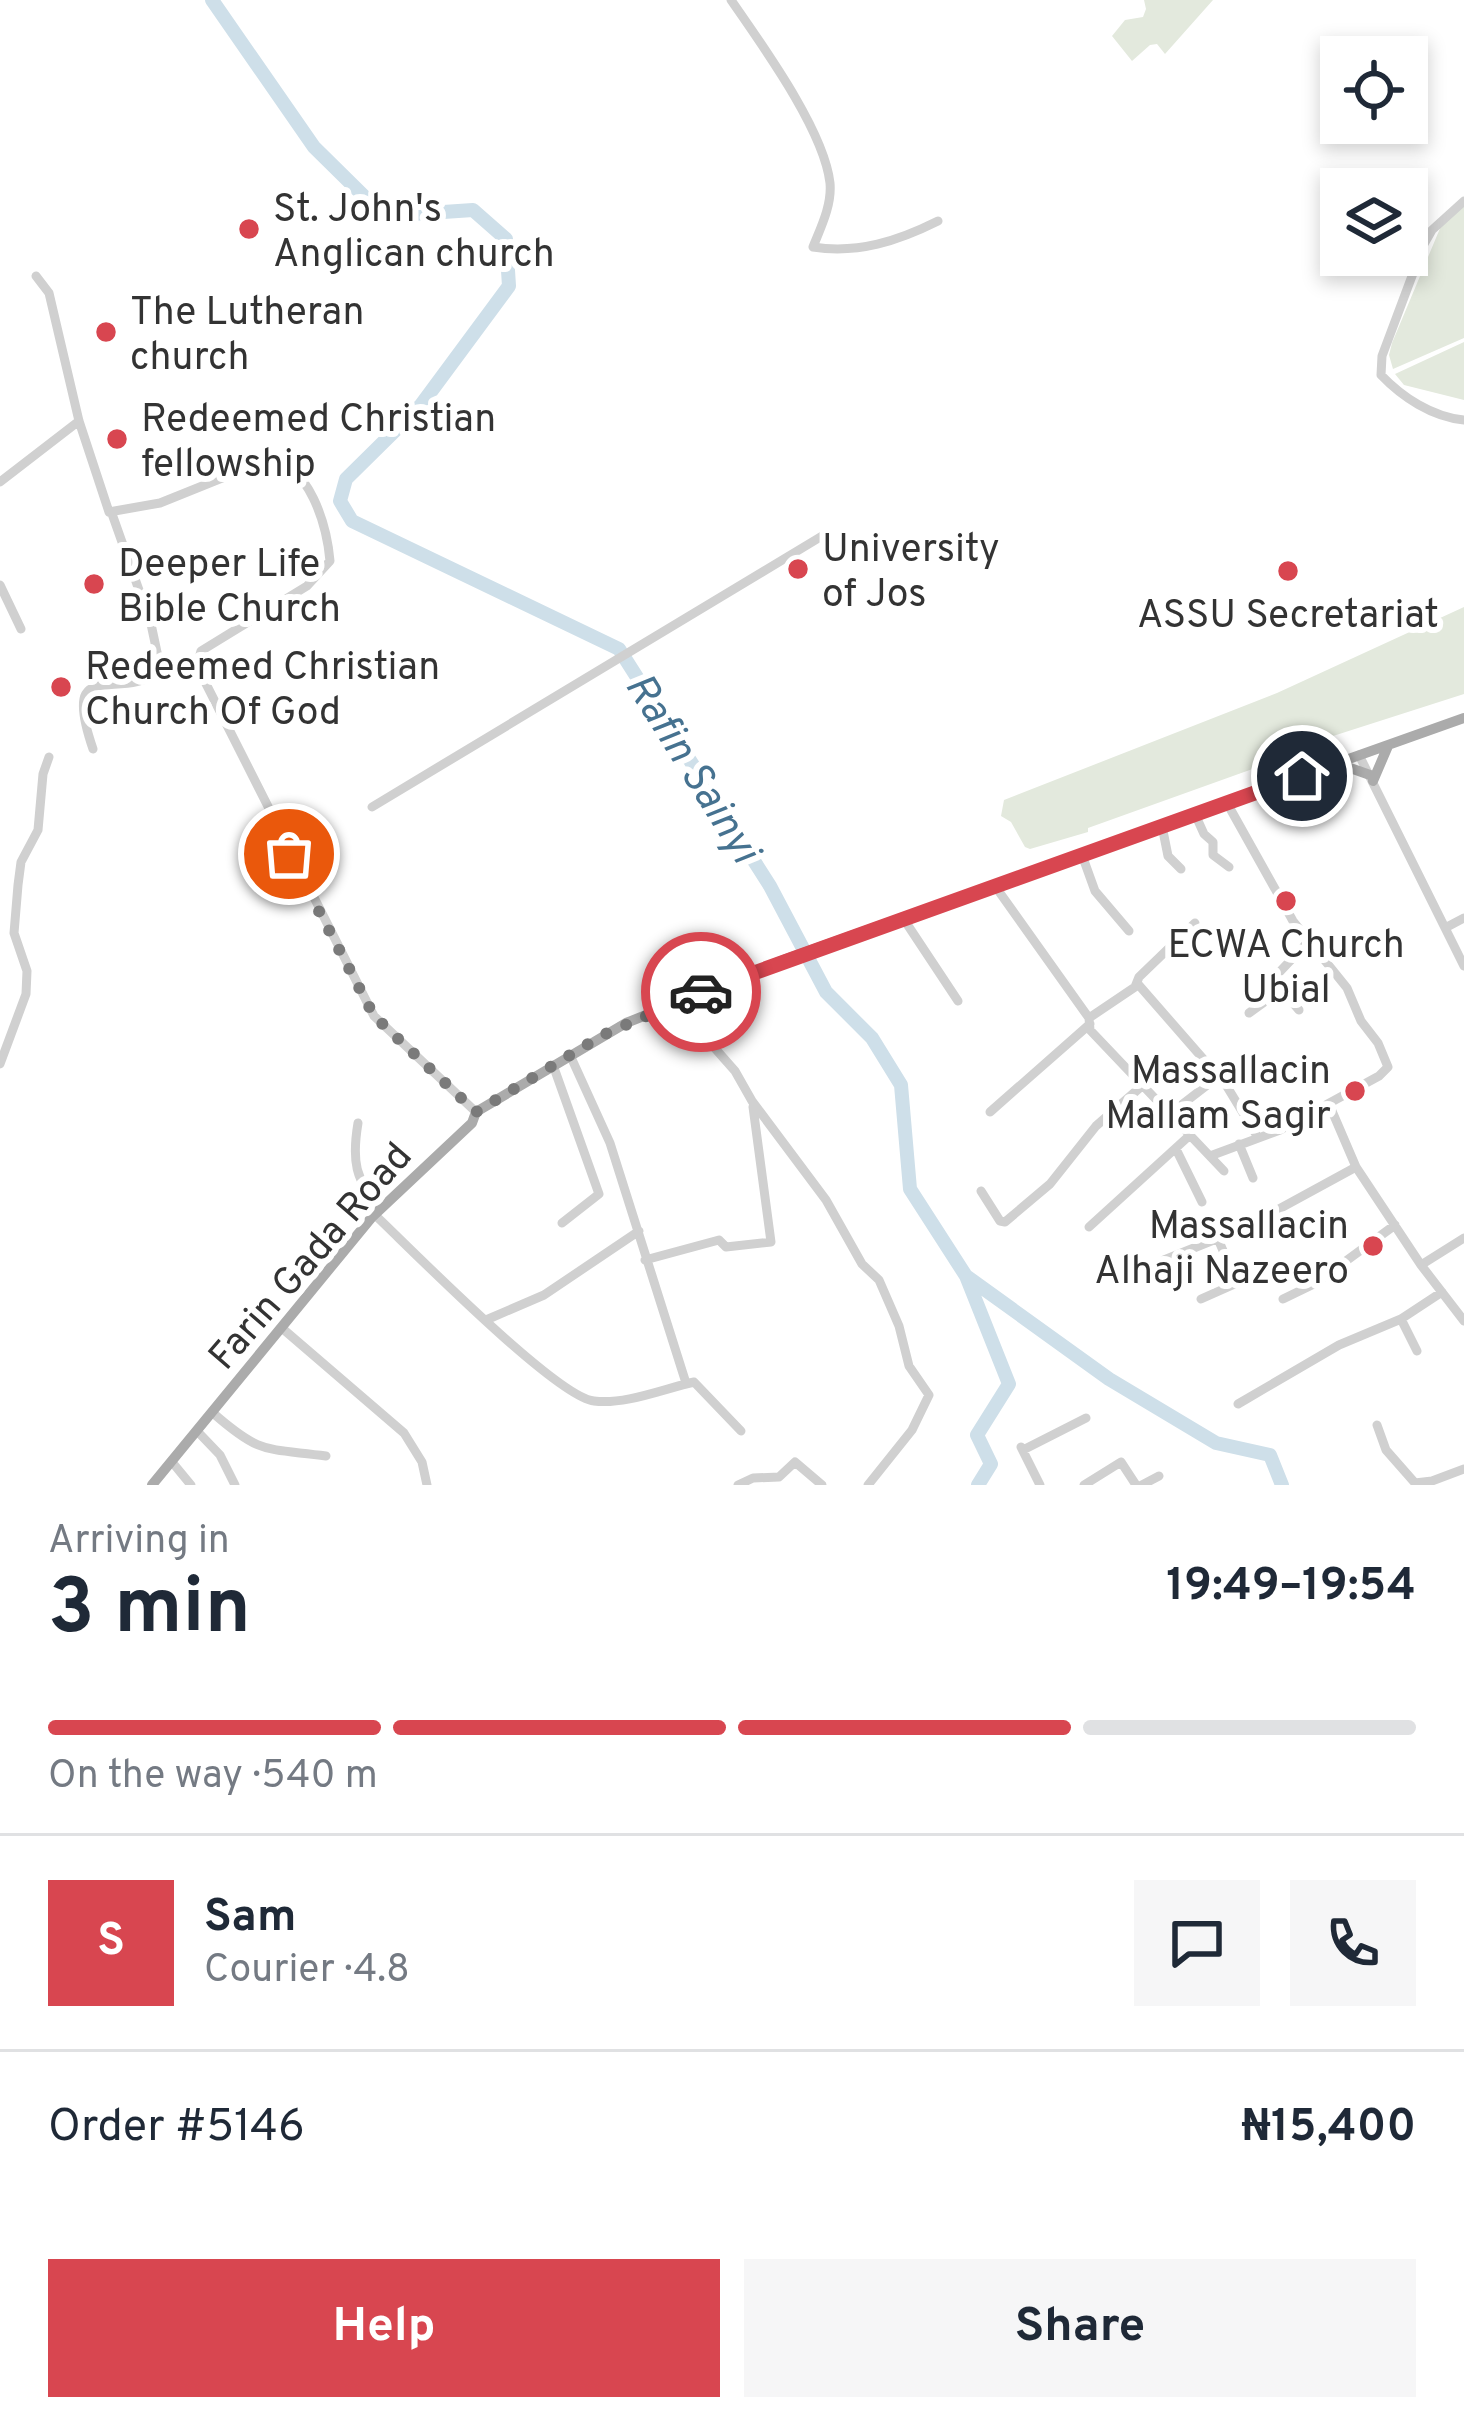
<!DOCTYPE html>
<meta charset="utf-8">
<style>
:root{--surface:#fff;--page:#f6f6f7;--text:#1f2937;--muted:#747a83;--line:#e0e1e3;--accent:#d84650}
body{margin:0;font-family:Overpass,sans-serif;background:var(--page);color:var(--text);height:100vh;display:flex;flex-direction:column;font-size:45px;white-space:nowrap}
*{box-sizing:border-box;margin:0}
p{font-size:39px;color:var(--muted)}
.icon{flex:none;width:66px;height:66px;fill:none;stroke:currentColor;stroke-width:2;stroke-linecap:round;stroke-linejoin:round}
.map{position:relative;height:1485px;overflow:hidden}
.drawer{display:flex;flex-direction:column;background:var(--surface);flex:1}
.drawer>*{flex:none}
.fabs{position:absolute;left:1320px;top:36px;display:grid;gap:24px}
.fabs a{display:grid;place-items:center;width:108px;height:108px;border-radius:0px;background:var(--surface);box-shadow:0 6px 18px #0003;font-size:60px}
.pin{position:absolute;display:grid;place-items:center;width:102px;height:102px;color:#fff;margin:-51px;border:6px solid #fff;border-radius:50%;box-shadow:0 3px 12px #0007}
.courier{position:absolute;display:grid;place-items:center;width:120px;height:120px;margin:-60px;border:9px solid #d84650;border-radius:50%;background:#fff;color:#222;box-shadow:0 3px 15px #0007}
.headline em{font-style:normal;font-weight:700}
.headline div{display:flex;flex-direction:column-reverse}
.headline{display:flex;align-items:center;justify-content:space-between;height:204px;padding:0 48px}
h1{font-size:78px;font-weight:700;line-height:90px}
.bar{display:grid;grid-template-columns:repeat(4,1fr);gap:18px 12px;align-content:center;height:144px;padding:0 48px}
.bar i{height:15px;border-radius:9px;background:var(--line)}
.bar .active{background:var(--accent)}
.bar p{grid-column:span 4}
.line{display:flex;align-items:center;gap:30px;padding:0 48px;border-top:3px solid var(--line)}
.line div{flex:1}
.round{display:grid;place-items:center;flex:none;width:126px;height:126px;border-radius:0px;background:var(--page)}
.action{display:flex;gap:24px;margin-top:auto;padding:24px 48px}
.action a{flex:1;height:138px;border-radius:0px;background:var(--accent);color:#fff;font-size:48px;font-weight:700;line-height:138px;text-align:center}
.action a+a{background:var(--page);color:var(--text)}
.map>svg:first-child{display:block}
</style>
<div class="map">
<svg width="1464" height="1485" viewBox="0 0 1464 1485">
<rect width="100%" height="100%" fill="#fff"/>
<path fill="#e3e9dd" d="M1144 0H1213L1165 54 1157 44 1150 45 1132 61 1112 36 1125 20 1143 17 1146 9Z
M1464 205V338L1393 369 1389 355 1392 343 1441 226Z
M1464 342V400L1404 385 1395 374Z
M1464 607V694L1333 736 1331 741 1088 828V832L1030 849 1025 847 1011 822 1001 816 1004 800 1277 693Z"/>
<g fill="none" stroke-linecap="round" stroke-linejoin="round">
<path stroke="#cedfe9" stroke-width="14" d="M212 0 314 147 384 216 473 210 506 239 509 286 421 405 346 479 340 501 352 521 619 649 770 886 826 992 872 1038 901 1085 910 1189 966 1276 1109 1379 1216 1443 1270 1455 1282 1485
M966 1276 1009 1384 977 1435 991 1464 978 1485"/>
<path stroke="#d0d0d0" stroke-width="9" d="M731 0C762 45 824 130 830 183 832 205 821 227 813 247 858 254 898 241 938 221
M1464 201 1432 230 1424 244 1382 356 1381 375C1402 397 1432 417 1464 420
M36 276 49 293 79 421 109 512 160 503 267 460C310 462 327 527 330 561L307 586 201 651 197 666 374 1016 476 1112
M0 482 79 421
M0 585 21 629
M93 749C60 653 117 703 161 671L151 624 111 511
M1359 755 1464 966
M372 807 827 533
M1195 814 1204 834 1213 842V855L1229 867
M1162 826 1168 856 1181 869
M1082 855 1095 891 1129 931
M995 886 1089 1018 1090 1030 1224 1171
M903 918 958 1001
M1445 928 1464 918
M1137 983 1226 1085 1257 1136
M684 998 705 1037 735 1071 752 1101 826 1200 862 1264 879 1280 899 1326 909 1366 929 1395 912 1430 868 1485
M1299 1010 1273 979 1308 942
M1249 1013 1281 990
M1089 1018 1135 987 1139 977 1195 923
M570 1055 610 1143 686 1383
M0 1064 26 994 27 971 14 933 18 885 21 862 38 830 43 774 49 757
M553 1065 599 1194 562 1223
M1329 1104 1356 1167 1421 1265 1464 1321
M990 1112 1090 1024
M1171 1113 1219 1076
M358 1123C352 1159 354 1182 382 1207
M1239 1144 1253 1178
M1176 1149 1202 1202
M1210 1156 1280 1130 1379 1076 1388 1067 1378 1043 1361 1021 1347 988 1293 921 1227 803
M981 1191 1000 1221 1005 1222 1050 1184 1096 1126 1143 1085
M375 1215C410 1248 556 1397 594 1401 625 1405 663 1389 694 1382L741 1431
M1089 1227 1189 1136
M645 1260 719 1240 726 1247 771 1242 753 1107
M1164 1260 1246 1227 1356 1167
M1421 1265 1464 1238
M1201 1299 1237 1283 1218 1239
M1283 1299 1316 1283 1395 1225
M1401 1319 1417 1351
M486 1320 544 1295 639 1231
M283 1329 404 1433 422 1462 427 1485
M1238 1404 1339 1345 1401 1319 1442 1292
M213 1413C261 1455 265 1448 326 1456
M1377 1425 1386 1450 1415 1483 1432 1481 1464 1469
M198 1432 220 1455 235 1485
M1021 1447 1040 1485
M1023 1450 1086 1418
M172 1462 191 1485
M738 1485 753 1478 779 1477 795 1462 822 1485
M1084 1485 1121 1462 1136 1485
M1142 1485 1159 1476"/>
<path stroke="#ababab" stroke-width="10" d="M1339 764 1370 775
M1373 781 1388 746
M152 1485 372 1217 472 1123 476 1112 626 1023 786 959 1464 718"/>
</g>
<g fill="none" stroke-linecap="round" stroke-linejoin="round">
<path stroke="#7a7a7a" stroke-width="12" stroke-dasharray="0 21.6" d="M289 854 374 1016 476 1112 603 1035 701 992"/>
<path stroke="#d84650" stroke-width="15" d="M701 992 1302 776"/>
</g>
<g fill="#d84650" stroke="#fff" stroke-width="4.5">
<circle cx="249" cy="229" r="12"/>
<circle cx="106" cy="332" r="12"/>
<circle cx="117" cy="439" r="12"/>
<circle cx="798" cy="569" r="12"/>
<circle cx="1288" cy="571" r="12"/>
<circle cx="94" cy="584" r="12"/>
<circle cx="61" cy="687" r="12"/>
<circle cx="1286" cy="901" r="12"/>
<circle cx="1355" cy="1091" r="12"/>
<circle cx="1373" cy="1246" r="12"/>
</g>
<g text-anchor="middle" stroke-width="12" stroke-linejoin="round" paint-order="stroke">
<g font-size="39" fill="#333" stroke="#fff" text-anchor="start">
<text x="273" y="221">St. John's<tspan x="273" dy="45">Anglican church</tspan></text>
<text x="130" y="324">The Lutheran<tspan x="130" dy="45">church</tspan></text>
<text x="141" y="431">Redeemed Christian<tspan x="141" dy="45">fellowship</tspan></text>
<text x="822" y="561">University<tspan x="822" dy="45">of Jos</tspan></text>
<text x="118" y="576">Deeper Life<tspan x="118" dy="45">Bible Church</tspan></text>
<text x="1288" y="627" text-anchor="middle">ASSU Secretariat</text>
<text x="85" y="679">Redeemed Christian<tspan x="85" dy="45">Church Of God</tspan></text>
<text x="1286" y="957" text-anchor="middle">ECWA Church<tspan x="1286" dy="45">Ubial</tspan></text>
<text x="1331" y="1083" text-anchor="end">Massallacin<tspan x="1331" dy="45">Mallam Sagir</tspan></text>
<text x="1349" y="1238" text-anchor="end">Massallacin<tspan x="1349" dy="45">Alhaji Nazeero</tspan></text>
</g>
<g font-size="39" fill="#333" stroke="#fff">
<text transform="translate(309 1255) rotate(-49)" y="14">Farin Gada Road</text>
</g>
<g font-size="42" font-style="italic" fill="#467290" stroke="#fff">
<text transform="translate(694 767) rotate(58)" y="15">Rafin Sainyi</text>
</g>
</g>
</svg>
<div class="fabs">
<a><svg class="icon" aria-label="locate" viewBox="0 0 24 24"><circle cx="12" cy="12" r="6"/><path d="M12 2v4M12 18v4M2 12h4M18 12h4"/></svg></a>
<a><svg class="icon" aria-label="layers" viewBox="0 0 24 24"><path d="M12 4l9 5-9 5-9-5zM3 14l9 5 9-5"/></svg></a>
</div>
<div class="pin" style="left:289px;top:854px;background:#ea580c"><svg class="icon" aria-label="bag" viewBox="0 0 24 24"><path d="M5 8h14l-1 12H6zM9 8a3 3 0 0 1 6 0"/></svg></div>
<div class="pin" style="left:1302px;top:776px;background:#1f2937"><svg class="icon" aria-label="home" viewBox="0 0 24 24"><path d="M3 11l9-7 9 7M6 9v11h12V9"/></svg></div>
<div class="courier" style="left:701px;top:992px"><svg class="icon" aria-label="car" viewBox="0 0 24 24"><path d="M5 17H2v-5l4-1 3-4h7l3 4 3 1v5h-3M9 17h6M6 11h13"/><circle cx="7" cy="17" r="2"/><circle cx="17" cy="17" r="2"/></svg></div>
</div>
<section class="drawer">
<div class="headline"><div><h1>3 min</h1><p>Arriving in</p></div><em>19:49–19:54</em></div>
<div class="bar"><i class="active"></i><i class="active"></i><i class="active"></i><i></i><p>On the way · 540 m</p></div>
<div class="line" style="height:216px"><b class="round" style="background:var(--accent);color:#fff">S</b><div><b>Sam</b><p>Courier · 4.8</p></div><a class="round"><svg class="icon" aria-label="chat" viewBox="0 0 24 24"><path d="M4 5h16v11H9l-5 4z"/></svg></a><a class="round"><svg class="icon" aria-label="phone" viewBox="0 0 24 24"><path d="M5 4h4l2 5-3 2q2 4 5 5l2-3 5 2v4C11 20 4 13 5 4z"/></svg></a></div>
<div class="line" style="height:156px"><div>Order #5146</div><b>₦15,400</b></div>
<div class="action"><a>Help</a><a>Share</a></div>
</section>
